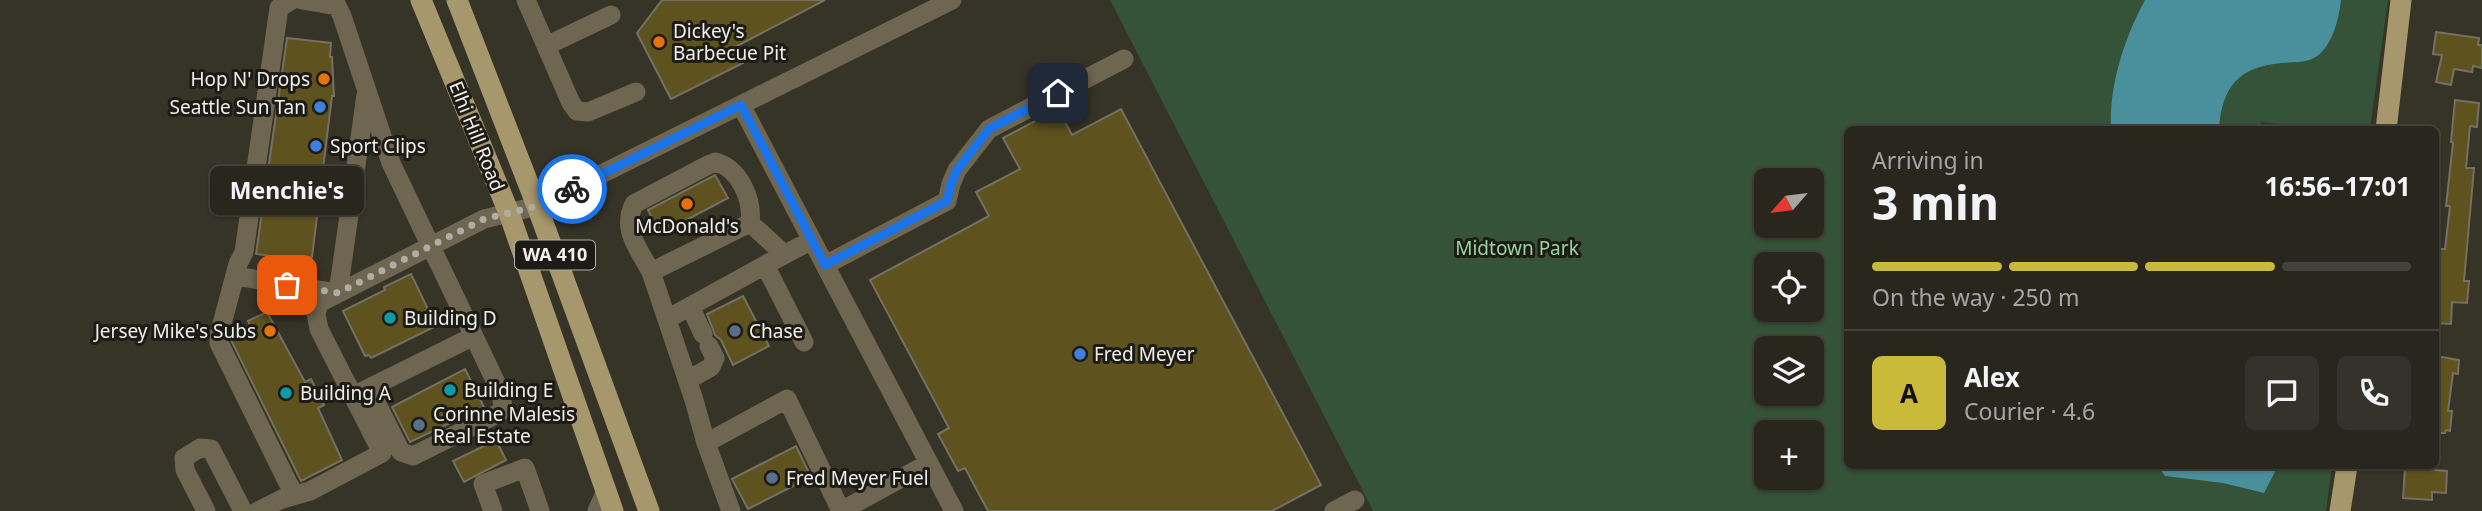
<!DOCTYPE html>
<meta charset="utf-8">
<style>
:root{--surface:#28261d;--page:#34322a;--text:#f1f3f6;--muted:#a5a5a4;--line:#44433b;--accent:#caba3a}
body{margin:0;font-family:"Noto Sans",sans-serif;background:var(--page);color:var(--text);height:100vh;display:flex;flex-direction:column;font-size:26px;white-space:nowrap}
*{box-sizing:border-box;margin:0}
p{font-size:23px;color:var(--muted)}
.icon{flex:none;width:38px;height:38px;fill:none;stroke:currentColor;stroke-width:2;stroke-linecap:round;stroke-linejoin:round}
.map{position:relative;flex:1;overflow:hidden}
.panel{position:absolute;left:1844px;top:126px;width:595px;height:343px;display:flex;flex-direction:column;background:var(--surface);border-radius:10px;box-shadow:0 2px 5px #0004,0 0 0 2px var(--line)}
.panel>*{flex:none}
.needle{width:46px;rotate:242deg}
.buttons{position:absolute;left:1754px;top:168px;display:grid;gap:14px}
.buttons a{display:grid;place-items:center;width:70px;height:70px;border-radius:10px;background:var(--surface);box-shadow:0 2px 5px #0004,0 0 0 2px var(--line);font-size:35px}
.pin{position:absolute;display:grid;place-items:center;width:60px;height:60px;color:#fff;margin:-30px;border-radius:14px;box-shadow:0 4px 10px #0006}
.courier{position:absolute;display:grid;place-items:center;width:70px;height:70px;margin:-35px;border:5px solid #1a73e8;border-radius:50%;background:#fff;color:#222;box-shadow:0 2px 9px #0007}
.bubble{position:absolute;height:49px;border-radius:10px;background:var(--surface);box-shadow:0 2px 5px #0004,0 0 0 2px var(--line);font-size:23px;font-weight:700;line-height:49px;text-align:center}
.summary em{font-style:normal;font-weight:700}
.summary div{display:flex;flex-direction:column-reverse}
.summary{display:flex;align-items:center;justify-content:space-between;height:119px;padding:0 28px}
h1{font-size:46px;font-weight:700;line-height:52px}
.bar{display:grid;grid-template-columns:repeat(4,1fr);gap:10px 7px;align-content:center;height:84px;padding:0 28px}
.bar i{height:9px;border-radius:5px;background:var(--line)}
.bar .active{background:var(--accent)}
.bar p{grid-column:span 4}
.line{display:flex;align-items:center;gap:18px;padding:0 28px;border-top:2px solid var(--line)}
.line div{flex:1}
.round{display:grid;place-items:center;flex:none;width:74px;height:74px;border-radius:10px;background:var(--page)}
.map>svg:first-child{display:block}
</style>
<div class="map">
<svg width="2482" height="511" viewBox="0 0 2482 511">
<rect width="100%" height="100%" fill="#363327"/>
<path fill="#345338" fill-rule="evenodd" d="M1110 0H2388L2370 129H2331L2261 122 2260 130H1848V466H2332L2326 511H1373ZM1766 180H1811V226H1766ZM1766 264H1811V310H1766ZM1766 348H1811V394H1766ZM1766 432H1811V478H1766Z"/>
<path fill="#4a8f9c" d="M2145 0H2341C2339 19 2332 48 2314 58 2304 63 2293 62 2282 63 2238 67 2222 87 2219 129H2111C2109 85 2124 39 2145 0Z
M2158 466H2278L2264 493 2223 483 2165 476Z"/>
<path fill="#5e521e" stroke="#747063" stroke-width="2" d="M662 0H825L735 47 743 63 671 99 637 33Z
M2436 32 2479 38 2478 45H2482V68L2473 66 2472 72 2454 69 2451 85 2436 82 2442 55 2433 54Z
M287 38 331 43 330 57H332L334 96H332L312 257H310L309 261 256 254Z
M2455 100 2479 103 2477 127 2470 126 2466 168H2474L2464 281H2469L2467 303 2452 302 2451 324 2436 323V279H2438L2440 249H2445L2450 206H2446L2453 143 2451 142Z
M1058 109 1072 135 1121 109 1321 485 1272 511H988L965 468 958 471 938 434 949 428 870 280 989 216 976 192 1020 169 1003 138Z
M715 175 728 198 660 234 648 210Z
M411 274 436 326 371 358 369 355 365 356 343 311 385 290 384 287Z
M743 296 769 346 733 365 721 340 715 335 707 314Z
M267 312 305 382 311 379 324 405 318 408 342 460 301 481 231 340 232 334 250 325 248 321Z
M2436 356 2459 360 2458 374 2453 373 2448 411H2452L2450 431 2446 430 2445 433H2436Z
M465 369 484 407 410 442 392 407Z
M496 440 506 460 464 482 453 461Z
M796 446 811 477 748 509 732 479Z
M2405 468 2447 471 2446 493 2432 492V500L2403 498Z"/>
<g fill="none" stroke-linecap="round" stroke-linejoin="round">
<path stroke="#6e6651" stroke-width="19" d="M292 0 279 8 244 252 238 264 219 335V343L288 483 295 495
M302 0 337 6 342 16 391 163 501 393 503 407 499 413 413 456 401 452 369 388
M526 0 571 103 577 111 588 112 636 92
M546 46 611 15
M741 105 954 511
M825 265 947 201 951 184 957 170 989 129 1124 59
M651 272C639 249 621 230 634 204L708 165 716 162C740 169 753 200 750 223
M235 276 338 293 366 95
M690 306 703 334
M667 319 765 265
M804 342 765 265 812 240
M688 380 711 367 715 358 709 346
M357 394 474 336
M706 443 694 400 651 272 750 223 784 254
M206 511 185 470 184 458 200 448 211 449 243 511
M258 511 282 499 310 491 382 453 319 329 316 314 319 303 484 219 537 206 952 0
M493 511 483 484 525 468 540 511
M597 511 606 491
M731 511 706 443 787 399 841 511
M841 511 929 463
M1334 511 1355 500"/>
<path stroke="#a7976d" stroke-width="21" d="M421 0 509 213 613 511
M457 0 537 206 649 511
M2386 130 2401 0
M2340 511 2347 466"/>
</g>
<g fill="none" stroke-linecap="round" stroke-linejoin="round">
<path stroke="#b0ada4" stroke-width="7" stroke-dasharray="0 12.6" d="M287 285 338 293 484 219 537 206 572 189"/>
<path stroke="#1a73e8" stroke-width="9" d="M572 189 741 105 825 265 947 201 951 184 957 170 989 129 1058 93"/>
</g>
<g fill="#e8710a" stroke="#1c1b15" stroke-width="2.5">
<circle cx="659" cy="42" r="7"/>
<circle cx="324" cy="79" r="7"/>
<circle cx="687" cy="204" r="7"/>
<circle cx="270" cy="331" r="7"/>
</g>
<g fill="#3f7fe0" stroke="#1c1b15" stroke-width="2.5">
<circle cx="320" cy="107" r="7"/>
<circle cx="316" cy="146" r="7"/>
<circle cx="1080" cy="354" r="7"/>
</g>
<g fill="#0f9aa8" stroke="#1c1b15" stroke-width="2.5">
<circle cx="390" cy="318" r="7"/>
<circle cx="450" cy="390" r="7"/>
<circle cx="286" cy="393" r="7"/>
</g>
<g fill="#5c6f8a" stroke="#1c1b15" stroke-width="2.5">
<circle cx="735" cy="331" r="7"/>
<circle cx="419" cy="425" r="7"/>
<circle cx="772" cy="478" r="7"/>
</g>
<g text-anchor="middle" stroke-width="6" stroke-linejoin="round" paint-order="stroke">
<rect fill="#1c1b15" stroke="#b1afa9" stroke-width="2" x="515" y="240.5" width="80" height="29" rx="5"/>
<g font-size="18" font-weight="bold" fill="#f1efe8">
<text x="555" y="261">WA 410</text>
</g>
<g font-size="19" fill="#f1efe8" stroke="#1c1b15" text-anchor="start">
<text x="673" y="38">Dickey's<tspan x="673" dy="22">Barbecue Pit</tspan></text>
<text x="310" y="86" text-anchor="end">Hop N' Drops</text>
<text x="306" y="114" text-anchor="end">Seattle Sun Tan</text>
<text x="330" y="153">Sport Clips</text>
<text x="687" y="233" text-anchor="middle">McDonald's</text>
<text x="404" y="325">Building D</text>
<text x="256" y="338" text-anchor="end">Jersey Mike's Subs</text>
<text x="749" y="338">Chase</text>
<text x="1094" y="361">Fred Meyer</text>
<text x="464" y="397">Building E</text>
<text x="300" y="400">Building A</text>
<text x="433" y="421">Corinne Malesis<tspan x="433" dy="22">Real Estate</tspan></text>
<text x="786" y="485">Fred Meyer Fuel</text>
</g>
<g font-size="19" fill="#f1efe8" stroke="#1c1b15">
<text transform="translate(477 136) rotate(68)" y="7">Elhi Hill Road</text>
</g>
<g font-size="19" fill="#96d69e" stroke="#1c1b15">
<text x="1517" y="255">Midtown Park</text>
</g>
</g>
</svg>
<div class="buttons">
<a><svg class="needle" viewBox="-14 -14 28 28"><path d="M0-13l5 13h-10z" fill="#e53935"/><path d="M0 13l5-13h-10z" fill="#a5a5a4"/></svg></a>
<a><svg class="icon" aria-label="locate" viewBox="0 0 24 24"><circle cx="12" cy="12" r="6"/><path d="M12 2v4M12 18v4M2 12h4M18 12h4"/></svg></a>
<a><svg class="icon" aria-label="layers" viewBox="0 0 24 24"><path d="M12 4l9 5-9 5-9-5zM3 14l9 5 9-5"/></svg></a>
<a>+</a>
</div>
<div class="pin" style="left:287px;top:285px;background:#ea580c"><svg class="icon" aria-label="bag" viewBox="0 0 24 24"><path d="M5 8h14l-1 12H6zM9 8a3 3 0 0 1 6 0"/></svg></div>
<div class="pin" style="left:1058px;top:93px;background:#1f2937"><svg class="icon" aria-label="home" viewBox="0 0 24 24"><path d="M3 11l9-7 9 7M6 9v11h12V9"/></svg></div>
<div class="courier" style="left:572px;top:189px"><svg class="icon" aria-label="bike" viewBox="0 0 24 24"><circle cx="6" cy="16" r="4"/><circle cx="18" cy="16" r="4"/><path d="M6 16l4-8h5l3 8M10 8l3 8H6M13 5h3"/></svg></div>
<div class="bubble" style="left:210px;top:166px;width:154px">Menchie's</div>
<section class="panel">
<div class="summary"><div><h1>3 min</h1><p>Arriving in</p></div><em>16:56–17:01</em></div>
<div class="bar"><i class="active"></i><i class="active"></i><i class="active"></i><i></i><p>On the way · 250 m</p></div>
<div class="line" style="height:126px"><b class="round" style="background:var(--accent);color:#111">A</b><div><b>Alex</b><p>Courier · 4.6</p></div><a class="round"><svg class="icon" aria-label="chat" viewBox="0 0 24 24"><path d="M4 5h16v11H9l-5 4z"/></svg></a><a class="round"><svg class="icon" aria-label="phone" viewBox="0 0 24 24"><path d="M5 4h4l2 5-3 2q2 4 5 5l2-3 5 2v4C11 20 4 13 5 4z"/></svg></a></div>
</section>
</div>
